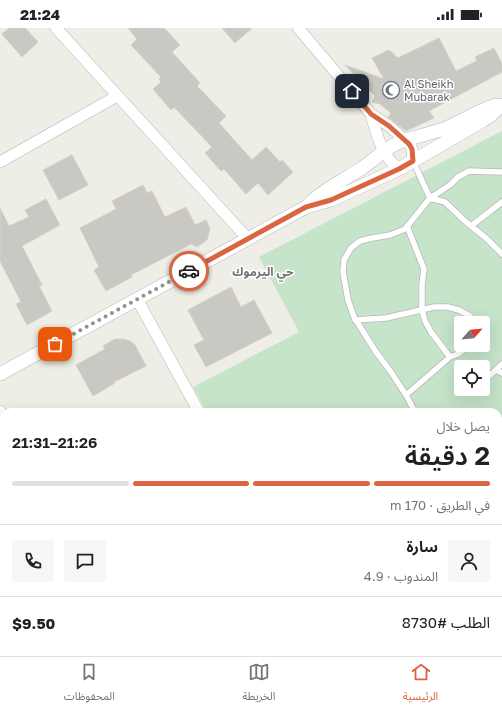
<!DOCTYPE html>
<html lang="ar">
<meta charset="utf-8">
<style>
:root{--surface:#fff;--page:#f6f6f6;--text:#202124;--muted:#757577;--line:#e0e0e0;--accent:#db6540}
body{margin:0;font-family:"Golos Text","Noto Sans Arabic",sans-serif;background:var(--page);color:var(--text);direction:rtl;height:100vh;display:flex;flex-direction:column;font-size:15px;white-space:nowrap}
*{box-sizing:border-box;margin:0}
p{font-size:13px;color:var(--muted)}
.icon{flex:none;width:22px;height:22px;fill:none;stroke:currentColor;stroke-width:2;stroke-linecap:round;stroke-linejoin:round}
.map{position:relative;flex:1;overflow:hidden;direction:ltr}
.sheet{position:absolute;left:0px;top:380px;width:502px;height:248px;display:flex;flex-direction:column;background:var(--surface);border-radius:12px 12px 0 0;box-shadow:0 4px 16px #0002;direction:rtl}
.sheet>*{flex:none}
.needle{width:26px;rotate:63deg}
.tools{position:absolute;left:454px;top:288px;display:grid;gap:8px}
.tools a{display:grid;place-items:center;width:36px;height:36px;border-radius:4px;background:var(--surface);box-shadow:0 4px 16px #0002;font-size:20px}
.pin{position:absolute;display:grid;place-items:center;width:34px;height:34px;color:#fff;margin:-17px;border-radius:8px;box-shadow:0 2px 6px #0006}
.courier{position:absolute;display:grid;place-items:center;width:40px;height:40px;margin:-20px;border:3px solid #db6540;border-radius:50%;background:#fff;color:#222;box-shadow:0 1px 5px #0007}
.head em{font-style:normal;font-weight:600}
.head div{display:flex;flex-direction:column-reverse}
.head{display:flex;align-items:center;justify-content:space-between;height:68px;padding:0 12px}
h1{font-size:26px;font-weight:600;line-height:30px}
.bar{display:grid;grid-template-columns:repeat(4,1fr);gap:6px 4px;align-content:center;height:48px;padding:0 12px}
.bar i{height:5px;border-radius:3px;background:var(--line)}
.bar .current{background:var(--accent)}
.bar p{grid-column:span 4}
.line{display:flex;align-items:center;gap:10px;padding:0 12px;border-top:1px solid var(--line)}
.line div{flex:1}
.round{display:grid;place-items:center;flex:none;width:42px;height:42px;border-radius:4px;background:var(--page)}
.status{display:flex;justify-content:space-between;align-items:center;height:28px;padding:0 20px;background:var(--surface);direction:ltr}
.status svg{height:11px;fill:currentColor}
.dock{display:flex;justify-content:space-around;align-items:center;height:56px;border-top:1px solid var(--line);background:var(--surface);font-size:11px;color:var(--muted)}
.dock a{display:grid;justify-items:center;gap:2px}
.dock .current{color:var(--accent)}
.map>svg:first-child{display:block}
</style>
<div class="status"><b>21:24</b><svg viewBox="0 0 49 12"><path d="M0 12V9h3v3zM5 12V6h3v6zM10 12V3h3v9zM15 12V0h3v12zM26 1h20v11H26zM47 4h2v5h-2z"/></svg></div>
<div class="map">
<svg width="502" height="628" viewBox="0 0 502 628">
<rect width="100%" height="100%" fill="#efeee6"/>
<path fill="#c5e4ca" fill-rule="evenodd" d="M502 103V470L498 472V384H207L193 359 299 304 259 229ZM461 295H483V317H461ZM461 339H483V361H461Z
M348 624H389L382 628H350Z"/>
<path fill="#cac8c3" stroke="#d3d1c5" d="M9 0H25L38 14 22 29 2 6Z
M128 0H164L180 17 172 24 200 55 197 58 226 88 219 95 252 132 266 119 280 134 282 132 293 144 268 167 258 155 246 166 224 141 221 143 205 125 212 119 174 79 171 82 153 61 161 54 159 51 161 49 131 17 137 11Z
M222 0H252L235 15Z
M439 10 456 43 477 33 475 29 494 20 502 36V44L429 83 434 90 406 103 388 89 391 85 380 76 372 74 375 68 345 37 384 51 372 30 389 22 398 30Z
M72 127 88 157 59 172 43 142Z
M143 157 147 165 152 163 165 189 186 179 195 197 206 192 210 201 207 212 197 219 191 216 131 247 132 249 106 263 94 242 99 239 80 200 116 181 112 173Z
M46 171 60 197 22 218 42 257 39 258 52 283 27 297 16 276 21 274 0 233V180L9 198 29 189 25 182Z
M231 259 241 279 254 272 272 305 206 339 194 317 204 312 188 282Z
M115 311H123L130 313 135 317 146 338 114 354 115 355 93 368 76 337 105 321 103 318Z"/>
<g fill="none" stroke-linecap="round" stroke-linejoin="round">
<g stroke="#b6b7bc" stroke-width="7">
<path id="service" d="M413 133 430 170 450 157 458 149 469 143 502 144
M471 198 502 174
M355 292 386 290 434 279H448L459 282 470 288 475 295
M450 329 458 326 469 317
M496 342 502 345
M483 354 502 336
M473 363 475 361
M406 367 450 329 431 304 425 293 422 282V256L424 241 407 198
M415 384 406 367 391 344 376 324 354 289 348 272 343 244 344 232 351 220 360 213 372 210 390 207 405 201 430 170 445 174 466 194 486 210 502 226
M501 443H502"/>
</g>
<g stroke="#b6b7bc" stroke-width="12">
<path id="minor" d="M56 0 248 211
M298 0 371 86 389 98 409 116 412 121 413 133
M371 86C376 105 382 129 399 141
M0 134 117 68
M137 271 199 384
M0 383 4 390
M498 486 502 484
M0 543 4 540
M498 581 502 588
M140 624 142 628
M337 624 340 628
M226 628 235 624"/>
</g>
<g stroke="#b6b7bc" stroke-width="14">
<path id="tertiary" d="M309 176C324 161 344 152 362 140 374 132 385 120 400 114 415 108 431 106 446 100 463 93 479 82 496 77
M0 346 306 179 331 172 399 141 482 93 490 88 502 77"/>
</g>
<use href="#service" stroke="#fff" stroke-width="5.5"/>
<use href="#minor" stroke="#fff" stroke-width="11"/>
<use href="#tertiary" stroke="#fff" stroke-width="13"/>
</g>
<g fill="none" stroke-linecap="round" stroke-linejoin="round">
<path stroke="#919292" stroke-width="4" stroke-dasharray="0 7.2" d="M55 316 189 243"/>
<path stroke="#db6540" stroke-width="5" d="M189 243 306 179 331 172 399 141 413 133 412 121 409 116 389 98 371 86 352 63"/>
</g>
<defs>
<g id="mosque-ring" transform="scale(0.9)"><circle r="9.5" fill="#fff" stroke="#6b7280" stroke-width="1.5"/><path d="M3.5-4.9A6 6 0 1 0 3.5 4.9A5 5 0 1 1 3.5-4.9Z" fill="#6b7280"/></g>
</defs>
<g fill-rule="evenodd">
<use href="#mosque-ring" x="391" y="62"/>
</g>
<g text-anchor="middle" stroke-width="3" stroke-linejoin="round" paint-order="stroke">
<g font-size="11" fill="#5b616d" stroke="#fff" text-anchor="start">
<text x="404" y="60">Al Sheikh<tspan x="404" dy="13">Mubarak</tspan></text>
</g>
<g font-size="12" font-weight="bold" fill="#6f7277" stroke="#fff">
<text x="263" y="248">حي اليرموك</text>
</g>
</g>
</svg>
<div class="tools">
<a><svg class="needle" viewBox="-14 -14 28 28"><path d="M0-13l5 13h-10z" fill="#e53935"/><path d="M0 13l5-13h-10z" fill="#757577"/></svg></a>
<a><svg class="icon" aria-label="locate" viewBox="0 0 24 24"><circle cx="12" cy="12" r="6"/><path d="M12 2v4M12 18v4M2 12h4M18 12h4"/></svg></a>
</div>
<div class="pin" style="left:55px;top:316px;background:#ea580c"><svg class="icon" aria-label="bag" viewBox="0 0 24 24"><path d="M5 8h14l-1 12H6zM9 8a3 3 0 0 1 6 0"/></svg></div>
<div class="pin" style="left:352px;top:63px;background:#1f2937"><svg class="icon" aria-label="home" viewBox="0 0 24 24"><path d="M3 11l9-7 9 7M6 9v11h12V9"/></svg></div>
<div class="courier" style="left:189px;top:243px"><svg class="icon" aria-label="car" viewBox="0 0 24 24"><path d="M5 17H2v-5l4-1 3-4h7l3 4 3 1v5h-3M9 17h6M6 11h13"/><circle cx="7" cy="17" r="2"/><circle cx="17" cy="17" r="2"/></svg></div>
<section class="sheet">
<div class="head"><div><h1>2 دقيقة</h1><p>يصل خلال</p></div><em>21:26–21:31</em></div>
<div class="bar"><i class="current"></i><i class="current"></i><i class="current"></i><i></i><p>في الطريق · 170 m</p></div>
<div class="line" style="height:72px"><a class="round"><svg class="icon" aria-label="person" viewBox="0 0 24 24"><circle cx="12" cy="8" r="4"/><path d="M4 21q1-7 8-7t8 7"/></svg></a><div><b>سارة</b><p>المندوب · 4.9</p></div><a class="round"><svg class="icon" aria-label="chat" viewBox="0 0 24 24"><path d="M4 5h16v11H9l-5 4z"/></svg></a><a class="round"><svg class="icon" aria-label="phone" viewBox="0 0 24 24"><path d="M5 4h4l2 5-3 2q2 4 5 5l2-3 5 2v4C11 20 4 13 5 4z"/></svg></a></div>
<div class="line" style="height:52px"><div>الطلب #8730</div><b>$9.50</b></div>
</section>
</div>
<nav class="dock">
<a class="current"><svg class="icon" aria-label="home" viewBox="0 0 24 24"><path d="M3 11l9-7 9 7M6 9v11h12V9"/></svg>الرئيسية</a>
<a><svg class="icon" aria-label="map" viewBox="0 0 24 24"><path d="M3 6l6-2 6 2 6-2v14l-6 2-6-2-6 2zM9 4v14M15 6v14"/></svg>الخريطة</a>
<a><svg class="icon" aria-label="saved" viewBox="0 0 24 24"><path d="M7 4h10v16l-5-4-5 4z"/></svg>المحفوظات</a>
</nav>
